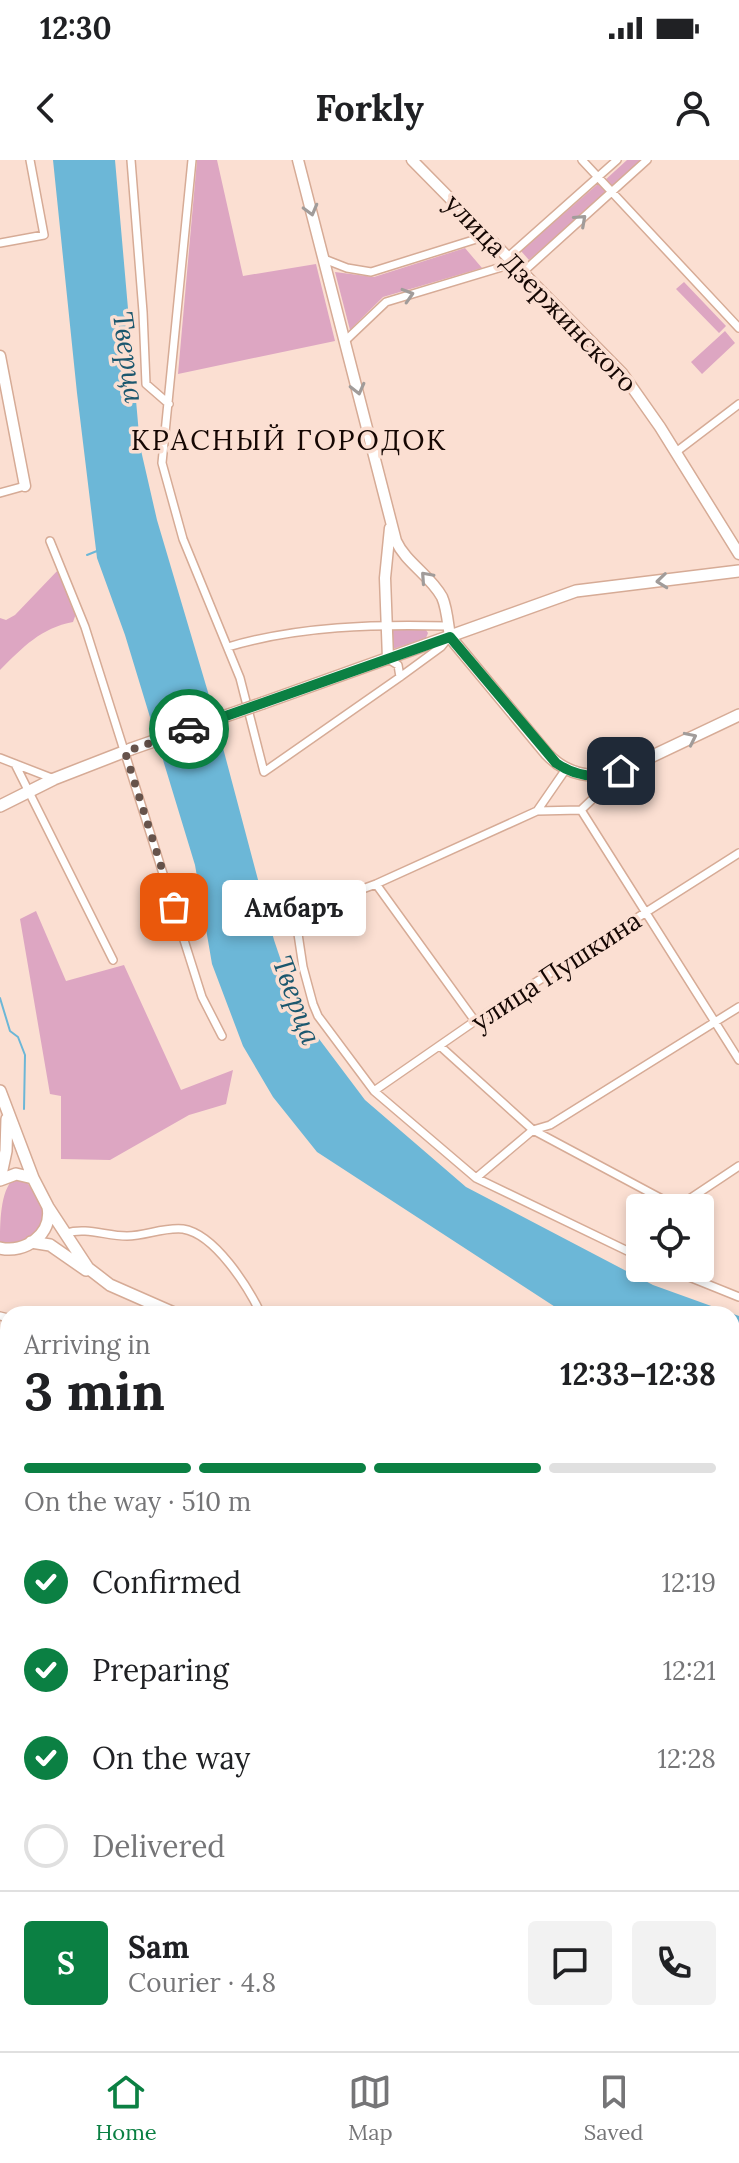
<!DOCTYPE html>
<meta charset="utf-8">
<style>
:root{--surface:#fff;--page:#f2f2f2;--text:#202124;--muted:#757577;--line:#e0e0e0;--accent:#0b8043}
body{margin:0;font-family:Lora,serif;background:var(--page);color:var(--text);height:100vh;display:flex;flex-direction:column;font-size:30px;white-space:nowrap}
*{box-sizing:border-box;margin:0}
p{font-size:26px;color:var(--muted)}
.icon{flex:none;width:44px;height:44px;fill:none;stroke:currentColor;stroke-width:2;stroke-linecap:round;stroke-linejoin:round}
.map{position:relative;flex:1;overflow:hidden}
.details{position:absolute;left:0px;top:1146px;width:740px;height:746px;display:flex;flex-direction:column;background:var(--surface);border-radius:24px 24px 0 0;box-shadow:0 4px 12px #0003}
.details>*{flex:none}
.fabs{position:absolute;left:626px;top:1034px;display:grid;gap:16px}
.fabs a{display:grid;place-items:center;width:88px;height:88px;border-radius:8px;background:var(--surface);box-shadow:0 4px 12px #0003;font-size:40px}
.pin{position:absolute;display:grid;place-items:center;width:68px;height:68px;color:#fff;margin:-34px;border-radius:16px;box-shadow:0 4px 12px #0006}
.courier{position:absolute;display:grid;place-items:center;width:80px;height:80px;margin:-40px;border:6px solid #0b8043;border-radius:50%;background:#fff;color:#222;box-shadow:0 2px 10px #0007}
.bubble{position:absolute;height:56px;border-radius:8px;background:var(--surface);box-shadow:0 4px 12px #0003;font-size:26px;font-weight:800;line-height:56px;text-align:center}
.head em{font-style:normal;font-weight:800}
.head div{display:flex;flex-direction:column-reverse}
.head{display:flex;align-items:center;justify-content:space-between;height:136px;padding:0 24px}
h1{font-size:52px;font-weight:800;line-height:60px}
.bar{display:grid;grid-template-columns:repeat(4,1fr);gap:12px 8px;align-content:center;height:96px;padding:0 24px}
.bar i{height:10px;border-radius:6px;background:var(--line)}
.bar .on{background:var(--accent)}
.bar p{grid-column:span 4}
.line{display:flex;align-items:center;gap:20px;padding:0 24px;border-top:2px solid var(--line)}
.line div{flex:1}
.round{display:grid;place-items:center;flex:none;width:84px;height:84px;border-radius:8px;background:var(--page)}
ol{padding:0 24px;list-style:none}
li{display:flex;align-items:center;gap:24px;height:88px}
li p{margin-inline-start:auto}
li .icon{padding:8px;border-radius:50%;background:var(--accent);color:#fff;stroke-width:4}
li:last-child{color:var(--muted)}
li i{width:44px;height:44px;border:4px solid var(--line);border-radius:50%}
.status{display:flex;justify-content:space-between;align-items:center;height:56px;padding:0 40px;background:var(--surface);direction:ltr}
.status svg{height:22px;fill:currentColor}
header{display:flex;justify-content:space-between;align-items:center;height:104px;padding:0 24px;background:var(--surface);font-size:36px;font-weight:800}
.tabs{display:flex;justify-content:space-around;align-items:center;height:112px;border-top:2px solid var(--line);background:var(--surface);font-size:22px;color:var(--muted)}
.tabs a{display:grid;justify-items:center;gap:4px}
.tabs .on{color:var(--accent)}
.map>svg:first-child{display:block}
</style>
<div class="status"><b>12:30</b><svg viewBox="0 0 49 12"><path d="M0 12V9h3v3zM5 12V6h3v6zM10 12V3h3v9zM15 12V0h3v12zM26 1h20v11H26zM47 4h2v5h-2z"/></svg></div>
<header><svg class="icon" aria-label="back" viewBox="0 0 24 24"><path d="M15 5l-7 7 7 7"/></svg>Forkly<svg class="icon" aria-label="person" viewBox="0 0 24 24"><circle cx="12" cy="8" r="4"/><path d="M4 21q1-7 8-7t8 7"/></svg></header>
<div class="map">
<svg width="739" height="1891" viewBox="0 0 739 1891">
<rect width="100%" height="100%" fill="#fbdfd2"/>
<path fill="#dda6c2" d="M197 0H217L243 116 316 104 335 181 178 214Z
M627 0H644L611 29 604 21Z
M599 23 607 32 529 100 521 91Z
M465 88 482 108 383 137 350 170 335 112 374 117Z
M684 122 726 166 719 173 676 129Z
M725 171 735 183 702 214 691 202Z
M59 409 77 451 73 462C41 468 23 487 0 510V458L6 460 15 455Z
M392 469 426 470 428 473 426 478 393 489Z
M36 751 66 821 124 805 181 930 233 910 226 944 189 955 110 1000 61 999V936L50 934 20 759Z
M14 1018 27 1022 46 1052 44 1066C30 1077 19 1085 0 1085 0 1063 0 1031 14 1018Z
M132 1884H308L316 1891H130Z"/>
<path fill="#6cb7d7" d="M53 0H115L140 286 157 360 210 539 274 780 298 851 365 940 466 1027 653 1125 739 1156V1224L732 1222V1154H566L317 992 273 937 243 886 212 804 195 705 125 475 97 398 77 233Z"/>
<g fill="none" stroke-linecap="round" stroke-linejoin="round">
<path stroke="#6cb7d7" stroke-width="2" d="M87 395 97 391
M0 838 10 871 18 877 25 895 24 949"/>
<g stroke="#d6ab96" stroke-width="10">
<path id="street" d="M131 0 143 152 146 224 169 244
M192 0 162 303 183 379 240 518 264 612 400 517 441 487 448 478
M582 0 739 168
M0 83 44 75 30 0
M508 97 617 0
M324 99 347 108 371 112 486 76
M523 112 647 0
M346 180 386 142 515 103
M676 292 739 244
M0 333 25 326
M50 381 85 467 202 837 222 876
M228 487C298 466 376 464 448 466
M388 499 398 505 400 517
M0 598 54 619
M15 604 113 800
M566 609 537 651 376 724 295 754 303 807 313 844 318 856 374 931 476 1018 640 1097
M581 650 739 900
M537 651 581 650 599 633 607 615
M376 724 475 861
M440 886 533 970 677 1047
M374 931 475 861 739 693
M476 1018 533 970 550 965 739 847
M676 1048 739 1006
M66 1073C87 1067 106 1076 127 1076 146 1076 163 1067 183 1069 215 1074 248 1127 261 1154
M631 1093 640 1078
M667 1108 739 1137
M0 1156 8 1158
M732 1229 739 1232
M0 1342 8 1345
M732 1371 739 1374
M732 1611 739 1604
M0 1663 8 1664
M0 1790H8
M428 1884 436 1891
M557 1884 565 1891
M487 1891 493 1884"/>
</g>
<g stroke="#d6ab96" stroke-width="13">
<path id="secondary" d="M298 0 396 381C406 403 430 415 442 437 447 448 448 464 450 477
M412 0 622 213 660 267 739 394
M0 196 25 326
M388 499 385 418 390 368"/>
</g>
<g stroke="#d6ab96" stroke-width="14">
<path id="primary" d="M450 477 547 594C567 615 593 620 621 611L739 555
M263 543 576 431 739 411
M0 646 54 619 131 589
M0 931 33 1018 48 1047 88 1108 110 1125 176 1154
M0 1019 6 991 7 959
M0 1020 16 1014 33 1018
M31 1082 50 1085 86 1110
M0 1088C25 1094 53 1074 48 1047
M732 1574 739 1580"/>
</g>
<use href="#street" stroke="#fff" stroke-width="7"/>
<use href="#secondary" stroke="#fff" stroke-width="10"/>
<use href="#primary" stroke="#fff" stroke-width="11"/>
<g stroke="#d6ab96" stroke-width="14" stroke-linecap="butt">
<path id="primary-bridge" d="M131 589 263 543"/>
</g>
<use href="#primary-bridge" stroke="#fff" stroke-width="11"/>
</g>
<defs><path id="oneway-chevron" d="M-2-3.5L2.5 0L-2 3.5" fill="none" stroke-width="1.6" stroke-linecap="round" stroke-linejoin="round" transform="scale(2)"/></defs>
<g stroke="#a19c9a">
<use href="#oneway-chevron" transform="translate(311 50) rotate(75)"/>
<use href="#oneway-chevron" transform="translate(581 60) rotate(-42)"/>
<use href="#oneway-chevron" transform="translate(408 135) rotate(-17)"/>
<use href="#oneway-chevron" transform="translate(358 229) rotate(76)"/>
<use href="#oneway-chevron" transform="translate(426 417) rotate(-132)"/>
<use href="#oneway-chevron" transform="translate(662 421) rotate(174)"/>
<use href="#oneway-chevron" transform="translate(691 578) rotate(-26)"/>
</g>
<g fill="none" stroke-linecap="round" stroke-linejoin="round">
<path stroke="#66534b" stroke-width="8" stroke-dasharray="0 14.4" d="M174 747 125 592 189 569"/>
<path stroke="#0b8043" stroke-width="10" d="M189 569 450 477 556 603C576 617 598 619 621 611"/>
</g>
<g text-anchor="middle" stroke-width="7" stroke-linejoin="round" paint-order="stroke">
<g font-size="26" fill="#150703" stroke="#fbdfd2">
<text transform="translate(541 133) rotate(46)" y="9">улица Дзержинского</text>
<text transform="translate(556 811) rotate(-33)" y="9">улица Пушкина</text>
</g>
<g font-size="28" font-style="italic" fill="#1b576e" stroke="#fbdfd2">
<text transform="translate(129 197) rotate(82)" y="10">Тверца</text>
<text transform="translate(297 840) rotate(70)" y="10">Тверца</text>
</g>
<g font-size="28" letter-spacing="2" fill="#150703" stroke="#fbdfd2">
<text x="289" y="290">КРАСНЫЙ ГОРОДОК</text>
</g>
</g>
</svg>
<div class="fabs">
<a><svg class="icon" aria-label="locate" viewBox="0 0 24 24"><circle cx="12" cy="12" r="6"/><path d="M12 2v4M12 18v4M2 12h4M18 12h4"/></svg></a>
</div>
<div class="pin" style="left:174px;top:747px;background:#ea580c"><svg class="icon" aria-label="bag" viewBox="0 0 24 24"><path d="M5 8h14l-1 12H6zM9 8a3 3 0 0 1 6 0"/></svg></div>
<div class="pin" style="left:621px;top:611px;background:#1f2937"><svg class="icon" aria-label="home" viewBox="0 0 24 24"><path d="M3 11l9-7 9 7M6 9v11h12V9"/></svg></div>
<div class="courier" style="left:189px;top:569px"><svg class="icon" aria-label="car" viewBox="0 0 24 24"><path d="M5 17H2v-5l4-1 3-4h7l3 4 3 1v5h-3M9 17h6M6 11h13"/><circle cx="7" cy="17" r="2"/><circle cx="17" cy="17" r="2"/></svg></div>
<div class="bubble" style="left:222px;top:720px;width:144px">Амбаръ</div>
<section class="details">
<div class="head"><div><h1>3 min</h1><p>Arriving in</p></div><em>12:33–12:38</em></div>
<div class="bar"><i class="on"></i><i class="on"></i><i class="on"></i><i></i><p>On the way · 510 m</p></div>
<ol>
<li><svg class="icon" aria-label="check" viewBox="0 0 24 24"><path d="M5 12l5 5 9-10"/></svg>Confirmed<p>12:19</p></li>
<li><svg class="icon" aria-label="check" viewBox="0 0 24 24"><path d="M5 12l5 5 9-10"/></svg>Preparing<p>12:21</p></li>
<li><svg class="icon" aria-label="check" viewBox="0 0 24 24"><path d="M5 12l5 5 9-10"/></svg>On the way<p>12:28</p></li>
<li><i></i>Delivered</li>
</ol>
<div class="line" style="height:144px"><b class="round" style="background:var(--accent);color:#fff">S</b><div><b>Sam</b><p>Courier · 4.8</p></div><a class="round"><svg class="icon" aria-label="chat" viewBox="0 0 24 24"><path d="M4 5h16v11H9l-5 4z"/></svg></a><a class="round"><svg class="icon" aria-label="phone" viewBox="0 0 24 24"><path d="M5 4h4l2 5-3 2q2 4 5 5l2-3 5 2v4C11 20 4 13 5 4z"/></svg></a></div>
</section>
</div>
<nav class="tabs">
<a class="on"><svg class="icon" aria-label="home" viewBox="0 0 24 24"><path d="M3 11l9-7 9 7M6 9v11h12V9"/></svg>Home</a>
<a><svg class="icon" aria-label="map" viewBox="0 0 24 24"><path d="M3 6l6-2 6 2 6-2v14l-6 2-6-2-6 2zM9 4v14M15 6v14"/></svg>Map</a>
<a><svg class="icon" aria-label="saved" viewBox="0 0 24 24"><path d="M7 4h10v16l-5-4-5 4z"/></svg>Saved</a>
</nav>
